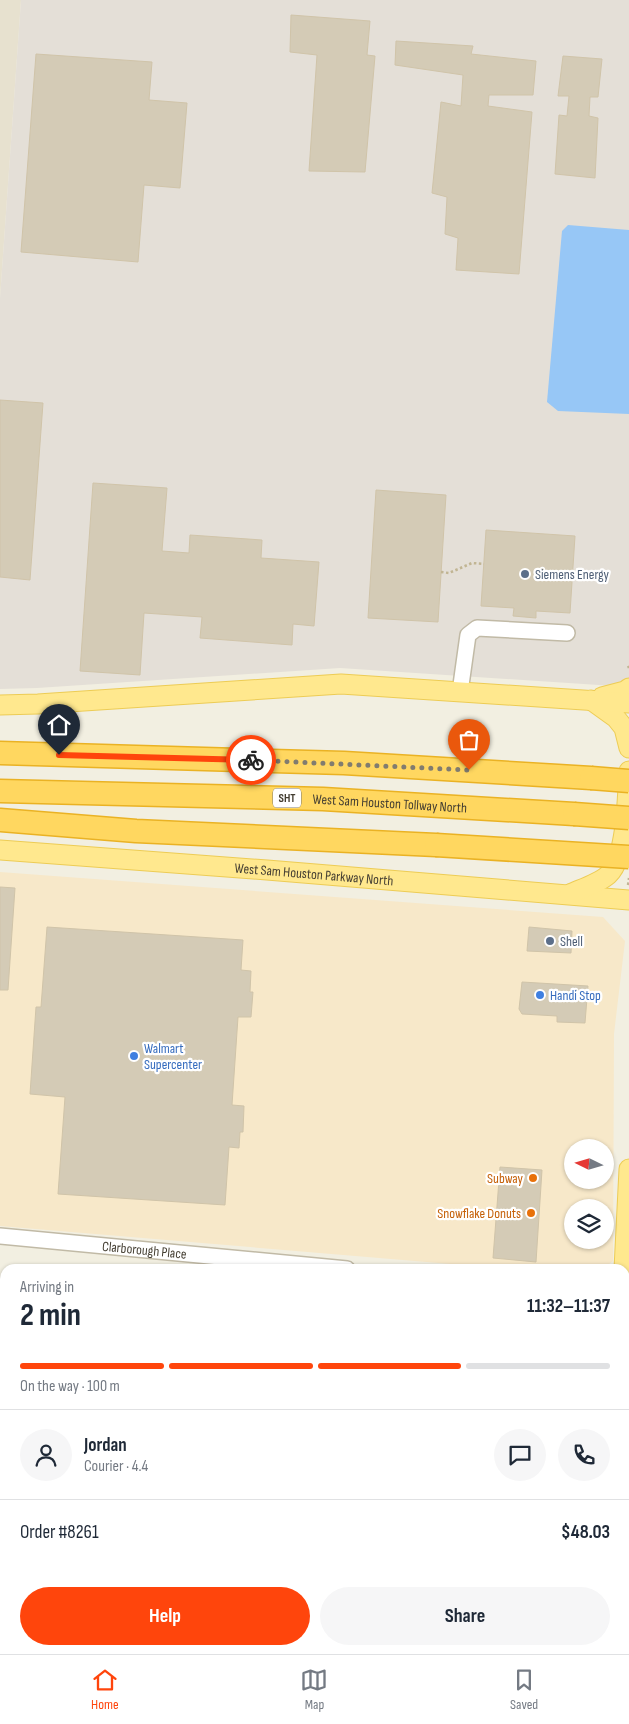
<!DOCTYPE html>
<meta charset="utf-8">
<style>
:root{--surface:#fff;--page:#f6f6f7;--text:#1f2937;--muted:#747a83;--line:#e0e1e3;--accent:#ff450c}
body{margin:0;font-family:"Sofia Sans Condensed",sans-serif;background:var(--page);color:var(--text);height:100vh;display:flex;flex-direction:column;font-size:19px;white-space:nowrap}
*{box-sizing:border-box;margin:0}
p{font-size:16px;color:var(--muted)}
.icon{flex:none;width:28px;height:28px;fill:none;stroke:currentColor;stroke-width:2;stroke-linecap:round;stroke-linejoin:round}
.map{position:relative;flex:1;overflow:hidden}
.details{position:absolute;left:0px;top:1264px;width:630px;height:391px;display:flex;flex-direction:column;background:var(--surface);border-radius:15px 15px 0 0;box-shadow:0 1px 4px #0004}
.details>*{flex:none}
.needle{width:32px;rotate:275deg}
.controls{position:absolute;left:564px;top:1139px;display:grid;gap:10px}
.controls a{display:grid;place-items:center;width:50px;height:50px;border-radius:50%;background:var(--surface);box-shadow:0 1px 4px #0004;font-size:25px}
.pin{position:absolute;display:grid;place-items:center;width:42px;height:42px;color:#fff;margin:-51px -21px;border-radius:50% 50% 50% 0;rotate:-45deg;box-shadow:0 0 5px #0007}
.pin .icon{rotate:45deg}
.courier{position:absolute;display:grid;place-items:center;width:50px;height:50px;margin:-25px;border:4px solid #ff450c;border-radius:50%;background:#fff;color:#222;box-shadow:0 1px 6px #0007}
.head em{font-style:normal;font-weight:700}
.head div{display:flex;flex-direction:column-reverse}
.head{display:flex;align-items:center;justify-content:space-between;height:85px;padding:0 20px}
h1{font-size:32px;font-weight:700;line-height:38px}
.bar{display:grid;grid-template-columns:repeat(4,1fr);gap:8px 5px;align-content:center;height:60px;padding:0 20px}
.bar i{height:6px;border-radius:4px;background:var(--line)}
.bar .active{background:var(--accent)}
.bar p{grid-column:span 4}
.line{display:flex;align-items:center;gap:12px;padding:0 20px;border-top:1px solid var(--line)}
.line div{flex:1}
.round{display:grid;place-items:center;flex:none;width:52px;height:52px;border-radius:26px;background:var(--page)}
.action{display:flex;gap:10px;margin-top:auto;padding:10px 20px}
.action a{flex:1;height:58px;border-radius:30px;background:var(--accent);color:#fff;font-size:20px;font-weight:700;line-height:58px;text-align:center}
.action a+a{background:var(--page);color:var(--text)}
.dock{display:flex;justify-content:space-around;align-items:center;height:70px;border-top:1px solid var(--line);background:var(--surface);font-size:14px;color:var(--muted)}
.dock a{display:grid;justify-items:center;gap:2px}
.dock .active{color:var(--accent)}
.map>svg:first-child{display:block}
</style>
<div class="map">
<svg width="629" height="1654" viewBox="0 0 629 1654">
<rect width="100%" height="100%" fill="#f2efe1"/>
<path fill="#e7e1cf" d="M0 0H21L0 298Z"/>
<path fill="#f7e8c9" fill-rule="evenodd" d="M0 872 603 917 625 941 614 1034 613 1261 603 1269H510L0 1226ZM572 1148H605V1180H572ZM572 1208H605V1240H572Z"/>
<path fill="#e4dfd7" d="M21 0H629V687L340 668 37 688 0 689V298Z
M0 1301H5V1650H573L572 1654H0Z"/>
<path fill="#97c7f6" d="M568 225 629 230V414L558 411 547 402 562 231Z"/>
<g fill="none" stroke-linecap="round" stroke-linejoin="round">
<path stroke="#97c7f6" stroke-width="4" d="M129 1654 130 1650"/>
</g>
<path fill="#d4cbb6" stroke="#d0c4a9" d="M291 15 370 21 367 55 375 56 365 172 309 171 317 55 290 52Z
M396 41 473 46 471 54 536 61 533 95H489L488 106 532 112 519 274 456 270 458 238 445 234 447 197 432 193 441 102 461 106 463 75 395 65Z
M36 54 152 62 149 100 187 103 180 188 144 185 138 262 21 252Z
M563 56 602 59 598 97H590L589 116 598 118 595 178 555 174 559 115 567 116 569 96H558Z
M0 400 43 403 30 580 0 577Z
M93 483 167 488 162 551 189 553 190 535 262 540 261 558 319 562 314 626 293 624 292 645 200 638 202 617 144 613 140 675 80 671Z
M376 490 446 495 438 622 368 618Z
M486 530 575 536 570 613 536 611V618L513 616 514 608 481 606Z
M0 887 15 888 8 990H0Z
M47 927 243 940 241 970 251 971 250 992H253L251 1017H238L232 1105 244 1106 243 1132H240L239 1148 229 1147 225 1205 58 1194 65 1097 30 1094 36 1007H41Z
M529 927 572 931 571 953 527 951Z
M522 982 588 986 585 1023 557 1022V1016L522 1014 519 1009Z
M500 1167 542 1170 536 1262 493 1258Z"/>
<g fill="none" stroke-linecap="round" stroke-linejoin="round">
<g stroke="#c1baa6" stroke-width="18">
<g id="minor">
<path d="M460 692 468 635 477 628 567 633"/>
<path id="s1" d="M0 1236 347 1269"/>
<path d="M625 1294H629"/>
<path d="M243 1654V1650"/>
</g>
</g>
<g stroke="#edcc55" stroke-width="21">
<g id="major">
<path d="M602 697 625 691 629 688"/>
<path d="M591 700 616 718 624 728 629 748"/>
<path d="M0 705 38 704 341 684 629 703"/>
<path id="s2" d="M0 850 267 870 629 900"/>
<path d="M570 894C581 889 599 883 608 875 627 858 627 797 629 771"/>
<path d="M624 1269 629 1169"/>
<path d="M625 1499 629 1453"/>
<path d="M591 1654V1650"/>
<path d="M611 1654 612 1650"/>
</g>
</g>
<g stroke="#eab224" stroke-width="25">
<g id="highway">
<path d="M0 753 344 763 591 778"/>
<path id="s3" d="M0 791 323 799 574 814"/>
<path d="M0 820 136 831 436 845"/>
</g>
</g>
<path stroke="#c1b593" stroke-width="2.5" stroke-dasharray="2.5 2.5" stroke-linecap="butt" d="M441 572 449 573 472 563 484 564
M628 666 629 668
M628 885 629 878"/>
<use href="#minor" stroke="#fff" stroke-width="15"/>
<use href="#major" stroke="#ffe88e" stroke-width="19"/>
<use href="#highway" stroke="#ffd760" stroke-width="22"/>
<g stroke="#eab224" stroke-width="25" stroke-linecap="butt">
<path id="highway-bridge" d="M591 778 629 781
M574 814 629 818
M436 845 629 857"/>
</g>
<use href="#highway-bridge" stroke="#ffd760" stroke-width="22"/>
</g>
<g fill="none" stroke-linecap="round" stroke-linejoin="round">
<path stroke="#817c6f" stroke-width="5" stroke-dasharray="0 9" d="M251 760 469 770"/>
<path stroke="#ff450c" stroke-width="6" d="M59 755 251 760"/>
</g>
<g fill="#5c6f8a" stroke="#fff" stroke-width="2">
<circle cx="525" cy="574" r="5"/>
<circle cx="550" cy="941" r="5"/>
</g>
<g fill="#3f7fe0" stroke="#fff" stroke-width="2">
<circle cx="540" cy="995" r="5"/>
<circle cx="134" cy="1056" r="5"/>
</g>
<g fill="#e8710a" stroke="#fff" stroke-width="2">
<circle cx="533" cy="1178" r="5"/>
<circle cx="531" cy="1213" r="5"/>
</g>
<g text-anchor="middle" stroke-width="4.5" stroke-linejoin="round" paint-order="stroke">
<rect fill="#fff" stroke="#7c7870" stroke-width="1" x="273" y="788.5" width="28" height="19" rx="4"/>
<g font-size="12" font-weight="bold" fill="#443e32">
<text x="287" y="802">SHT</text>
</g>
<g font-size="14" fill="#4e5e75" stroke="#fff" text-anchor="start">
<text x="535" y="579">Siemens Energy</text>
<text x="560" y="946">Shell</text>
</g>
<g font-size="14" fill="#443e32" stroke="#fff">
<text dy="5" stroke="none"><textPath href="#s3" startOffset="390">West Sam Houston Tollway North</textPath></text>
<text dy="5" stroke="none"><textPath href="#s2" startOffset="315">West Sam Houston Parkway North</textPath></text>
<text dy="5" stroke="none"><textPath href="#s1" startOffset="145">Clarborough Place</textPath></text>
</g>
<g font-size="14" fill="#366cbe" stroke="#fff" text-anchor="start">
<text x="550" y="1000">Handi Stop</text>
<text x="144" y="1053">Walmart<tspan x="144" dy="16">Supercenter</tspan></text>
</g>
<g font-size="14" fill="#c56008" stroke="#fff" text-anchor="end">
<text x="523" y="1183">Subway</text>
<text x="521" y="1218">Snowflake Donuts</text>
</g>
</g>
</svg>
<div class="controls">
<a><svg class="needle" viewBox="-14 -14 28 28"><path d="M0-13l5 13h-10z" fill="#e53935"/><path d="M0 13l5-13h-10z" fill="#747a83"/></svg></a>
<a><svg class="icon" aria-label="layers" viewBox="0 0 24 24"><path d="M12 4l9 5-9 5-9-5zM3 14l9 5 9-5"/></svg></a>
</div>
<div class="pin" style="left:469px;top:770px;background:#ea580c"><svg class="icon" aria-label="bag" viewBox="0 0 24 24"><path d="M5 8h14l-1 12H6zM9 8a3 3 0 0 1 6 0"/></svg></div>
<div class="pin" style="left:59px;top:755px;background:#1f2937"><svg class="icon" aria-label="home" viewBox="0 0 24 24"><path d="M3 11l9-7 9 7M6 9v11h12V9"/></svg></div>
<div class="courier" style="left:251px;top:760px"><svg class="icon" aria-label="bike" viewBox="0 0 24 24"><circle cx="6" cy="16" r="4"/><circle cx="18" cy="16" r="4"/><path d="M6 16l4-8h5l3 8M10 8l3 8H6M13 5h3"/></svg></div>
<section class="details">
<div class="head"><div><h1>2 min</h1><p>Arriving in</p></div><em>11:32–11:37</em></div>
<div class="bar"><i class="active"></i><i class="active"></i><i class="active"></i><i></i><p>On the way · 100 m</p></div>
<div class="line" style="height:90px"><a class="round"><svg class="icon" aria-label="person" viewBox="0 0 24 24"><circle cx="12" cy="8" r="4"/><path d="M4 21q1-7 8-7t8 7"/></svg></a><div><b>Jordan</b><p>Courier · 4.4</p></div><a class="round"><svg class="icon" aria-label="chat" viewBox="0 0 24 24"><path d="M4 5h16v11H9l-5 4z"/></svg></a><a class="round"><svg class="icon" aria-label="phone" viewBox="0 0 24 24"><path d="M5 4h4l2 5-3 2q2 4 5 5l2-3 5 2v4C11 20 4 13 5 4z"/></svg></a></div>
<div class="line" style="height:65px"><div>Order #8261</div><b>$48.03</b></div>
<div class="action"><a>Help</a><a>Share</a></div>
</section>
</div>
<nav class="dock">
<a class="active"><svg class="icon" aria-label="home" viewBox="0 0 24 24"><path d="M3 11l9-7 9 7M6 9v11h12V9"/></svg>Home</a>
<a><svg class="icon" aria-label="map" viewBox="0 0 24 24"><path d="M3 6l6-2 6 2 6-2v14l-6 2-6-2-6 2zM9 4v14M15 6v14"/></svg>Map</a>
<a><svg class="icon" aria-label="saved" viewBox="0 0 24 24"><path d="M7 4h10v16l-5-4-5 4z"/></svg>Saved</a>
</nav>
